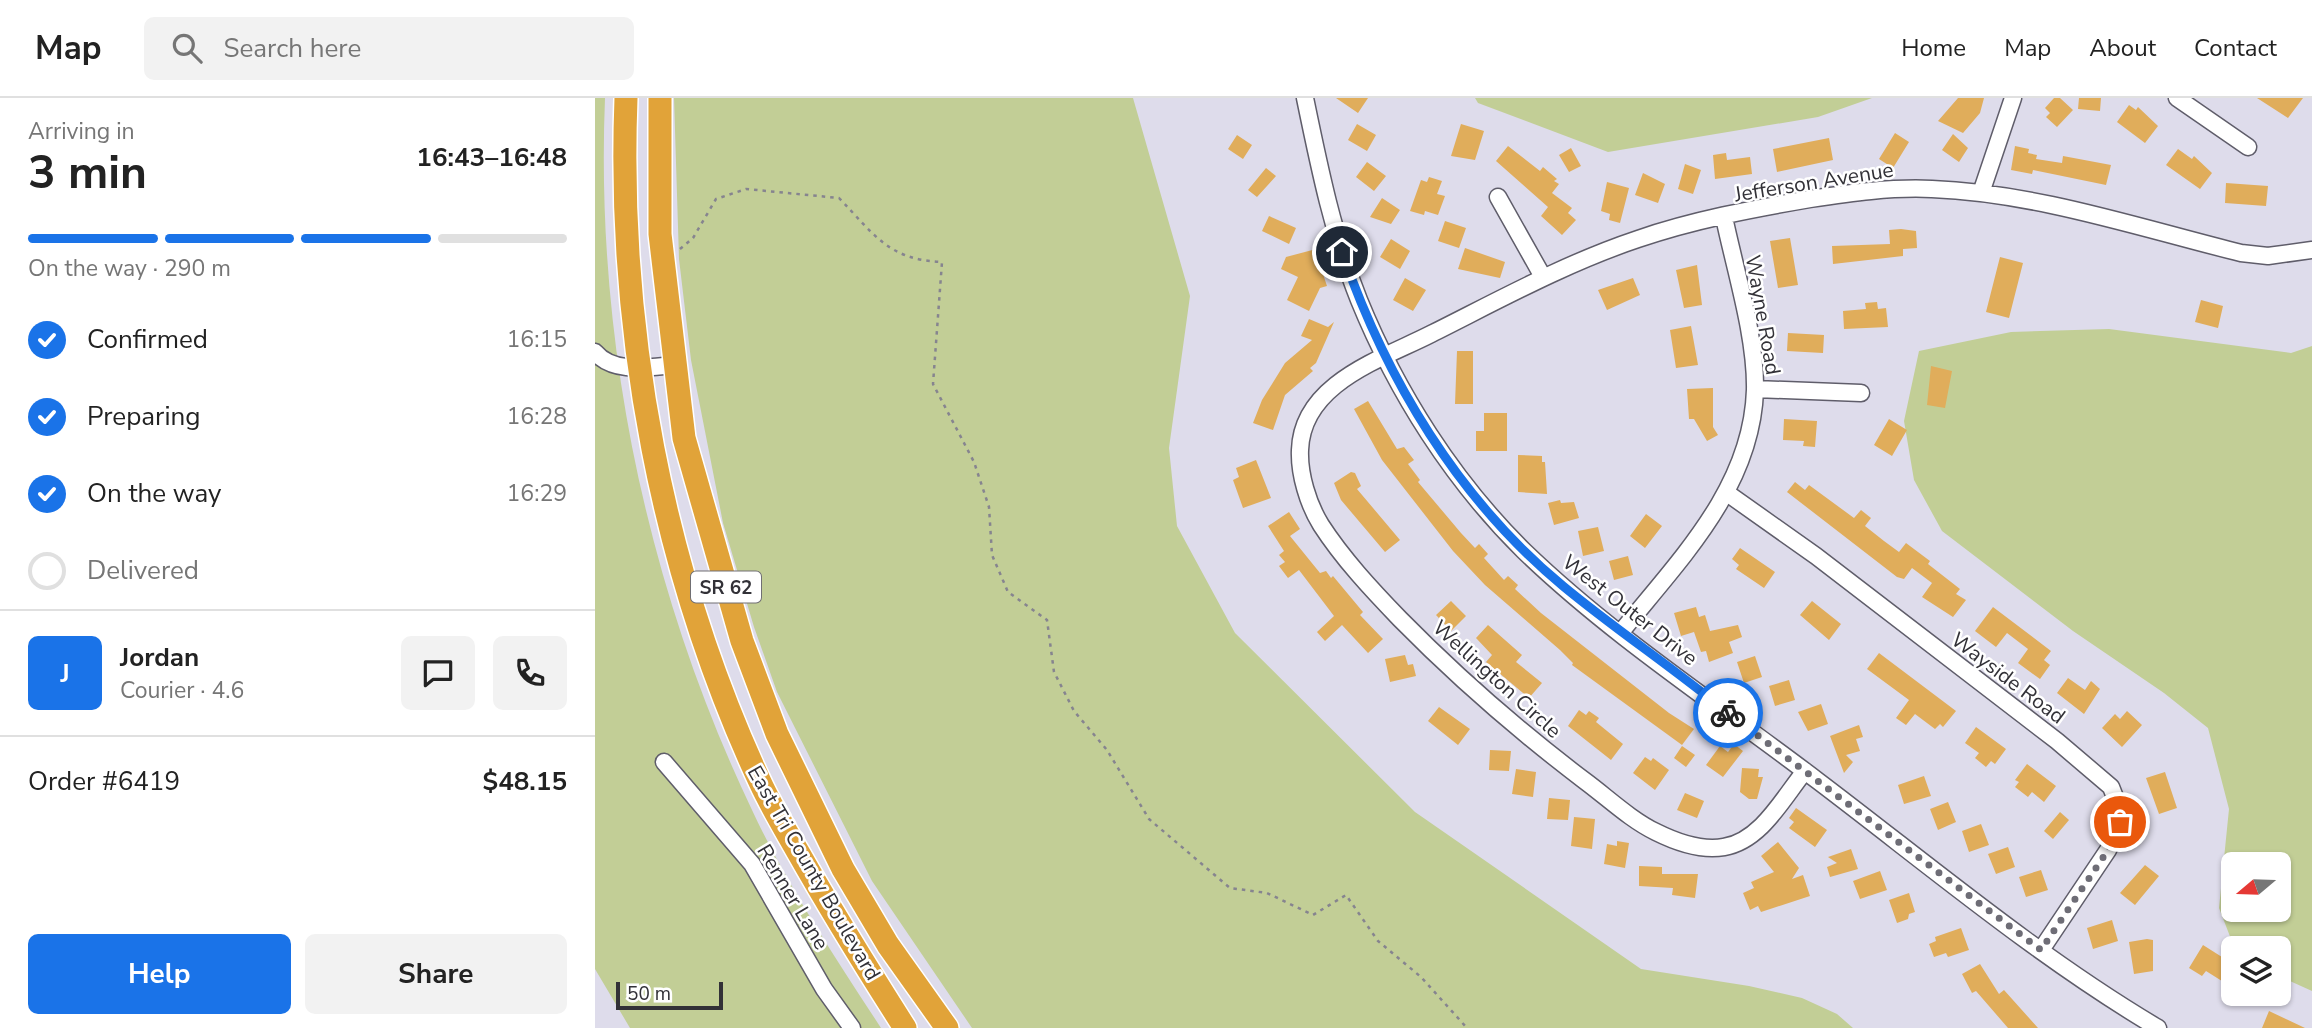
<!DOCTYPE html>
<meta charset="utf-8">
<style>
:root{--surface:#fff;--page:#f2f2f2;--text:#222;--muted:#767676;--line:#e0e0e0;--accent:#1a73e8}
body{margin:0;font-family:"Nunito Sans",sans-serif;background:var(--page);color:var(--text);height:100vh;display:flex;flex-direction:column;font-size:26px;white-space:nowrap}
*{box-sizing:border-box;margin:0}
p{font-size:23px;color:var(--muted)}
.icon{flex:none;width:38px;height:38px;fill:none;stroke:currentColor;stroke-width:2;stroke-linecap:round;stroke-linejoin:round}
.map{position:relative;flex:1;overflow:hidden}
.details{display:flex;flex-direction:column;background:var(--surface);width:595px}
.details>*{flex:none}
.needle{width:46px;rotate:251deg}
.fabs{position:absolute;left:1626px;top:754px;display:grid;gap:14px}
.fabs a{display:grid;place-items:center;width:70px;height:70px;border-radius:10px;background:var(--surface);box-shadow:0 2px 5px #0004;font-size:35px}
.scale{position:absolute;left:21px;bottom:18px;width:107px;box-sizing:border-box;padding-left:7px;border:4px solid #323137;border-top:0;font-size:19px;line-height:24px;white-space:nowrap;color:#323137;-webkit-text-stroke:5px #fff;paint-order:stroke}
.pin{position:absolute;display:grid;place-items:center;width:60px;height:60px;color:#fff;margin:-30px;border:4px solid #fff;border-radius:50%;box-shadow:0 2px 7px #0007}
.courier{position:absolute;display:grid;place-items:center;width:70px;height:70px;margin:-35px;border:5px solid #1a73e8;border-radius:50%;background:#fff;color:#222;box-shadow:0 2px 9px #0007}
.headline em{font-style:normal;font-weight:700}
.headline div{display:flex;flex-direction:column-reverse}
.headline{display:flex;align-items:center;justify-content:space-between;height:119px;padding:0 28px}
h1{font-size:46px;font-weight:700;line-height:52px}
.bar{display:grid;grid-template-columns:repeat(4,1fr);gap:10px 7px;align-content:center;height:84px;padding:0 28px}
.bar i{height:9px;border-radius:5px;background:var(--line)}
.bar .active{background:var(--accent)}
.bar p{grid-column:span 4}
.line{display:flex;align-items:center;gap:18px;padding:0 28px;border-top:2px solid var(--line)}
.line div{flex:1}
.round{display:grid;place-items:center;flex:none;width:74px;height:74px;border-radius:10px;background:var(--page)}
ol{padding:0 28px;list-style:none}
li{display:flex;align-items:center;gap:21px;height:77px}
li p{margin-inline-start:auto}
li .icon{padding:7px;border-radius:50%;background:var(--accent);color:#fff;stroke-width:4}
li:last-child{color:var(--muted)}
li i{width:38px;height:38px;border:4px solid var(--line);border-radius:50%}
.action{display:flex;gap:14px;margin-top:auto;padding:14px 28px}
.action a{flex:1;height:80px;border-radius:10px;background:var(--accent);color:#fff;font-size:28px;font-weight:700;line-height:80px;text-align:center}
.action a+a{background:var(--page);color:var(--text)}
header{display:flex;align-items:center;gap:42px;box-sizing:border-box;height:98px;padding:0 35px;background:var(--surface);border-bottom:2px solid var(--line)}
header strong{font-size:33px}
nav{display:flex;gap:38px;margin-inline-start:auto;font-size:24px}
.search{width:490px;height:63px;background:var(--page);display:flex;align-items:center;gap:18px;box-sizing:border-box;padding:0 24px;border-radius:10px;color:var(--muted);font-size:26px}
main{display:flex;flex:1;min-height:0}
.map>svg:first-child{display:block}
</style>
<header>
<strong>Map</strong>
<div class="search"><svg class="icon" aria-label="search" viewBox="0 0 24 24"><circle cx="10" cy="10" r="6"/><path d="M15 15l6 6"/></svg>Search here</div>
<nav><a>Home</a><a>Map</a><a>About</a><a>Contact</a></nav>
</header>
<main>
<section class="details">
<div class="headline"><div><h1>3 min</h1><p>Arriving in</p></div><em>16:43–16:48</em></div>
<div class="bar"><i class="active"></i><i class="active"></i><i class="active"></i><i></i><p>On the way · 290 m</p></div>
<ol>
<li><svg class="icon" aria-label="check" viewBox="0 0 24 24"><path d="M5 12l5 5 9-10"/></svg>Confirmed<p>16:15</p></li>
<li><svg class="icon" aria-label="check" viewBox="0 0 24 24"><path d="M5 12l5 5 9-10"/></svg>Preparing<p>16:28</p></li>
<li><svg class="icon" aria-label="check" viewBox="0 0 24 24"><path d="M5 12l5 5 9-10"/></svg>On the way<p>16:29</p></li>
<li><i></i>Delivered</li>
</ol>
<div class="line" style="height:126px"><b class="round" style="background:var(--accent);color:#fff">J</b><div><b>Jordan</b><p>Courier · 4.6</p></div><a class="round"><svg class="icon" aria-label="chat" viewBox="0 0 24 24"><path d="M4 5h16v11H9l-5 4z"/></svg></a><a class="round"><svg class="icon" aria-label="phone" viewBox="0 0 24 24"><path d="M5 4h4l2 5-3 2q2 4 5 5l2-3 5 2v4C11 20 4 13 5 4z"/></svg></a></div>
<div class="line" style="height:91px"><div>Order #6419</div><b>$48.15</b></div>
<div class="action"><a>Help</a><a>Share</a></div>
</section>
<div class="map">
<svg width="1717" height="930" viewBox="0 0 1717 930">
<rect width="100%" height="100%" fill="#dedceb"/>
<path fill="#c2ce96" fill-rule="evenodd" d="M0 0H10C0 244 52 492 157 712 193 789 240 859 286 930H35L0 871Z
M79 0H538L595 198 574 350 582 428 640 535 820 714 1046 871 1154 888 1207 900 1242 916 1258 930H377L277 783 182 594 159 529 128 425 96 262 84 161Z
M880 0H1277L1223 19 1013 54 883 5Z
M1514 231 1696 255 1717 248V893L1684 878V850H1648L1636 841 1624 810 1634 711 1613 630 1569 595 1478 533 1347 433 1319 382 1309 323 1324 253 1416 234ZM1638 766H1684V812H1638Z"/>
<path fill="#e0ad5b" d="M741 0H773L763 15Z
M1363 0H1389L1385 15 1368 35 1343 23Z
M1459 0H1465L1478 12 1462 29 1451 19 1455 15 1450 10Z
M1484 0H1506L1505 13 1483 11Z
M1662 0H1708L1693 20Z
M1534 7 1541 12 1543 9 1563 28 1550 45 1522 24Z
M762 26 781 37 772 53 753 42Z
M866 26 889 33 880 62 856 58Z
M1300 35 1314 44 1298 70 1284 61Z
M1358 36 1373 50 1364 64 1347 52Z
M642 37 657 47 648 61 633 51Z
M1234 40 1238 62 1182 74 1178 51Z
M913 48 945 73 948 69 962 81 959 83 964 86 957 95 977 110 973 115 981 122 967 137 946 118 953 109 901 63Z
M1420 48 1434 51 1433 55 1442 57 1441 61 1467 65 1468 58 1516 67 1511 87 1438 72 1437 76 1416 72Z
M976 50 986 68 974 74 964 57Z
M1583 51 1597 61 1599 58 1617 75 1605 91 1571 67Z
M1131 55 1132 62 1155 59 1157 76 1120 81 1118 57Z
M772 64 791 78 779 93 761 79Z
M1090 66 1106 72 1098 96 1083 91Z
M671 70 681 78 662 99 653 92Z
M1048 75 1070 86 1063 105 1040 97Z
M834 79 847 83 842 96 850 98 843 117 830 113 829 117 815 113 826 82 832 84Z
M1012 84 1034 90 1025 125 1014 122 1015 116 1006 113Z
M1631 85 1673 88 1671 108 1630 105Z
M787 100 805 112 796 126 775 119Z
M674 118 701 130 694 146 667 133Z
M850 123 871 130 864 150 843 143Z
M1306 131 1321 133 1322 150 1308 151V158L1238 166 1237 148 1295 146 1294 132Z
M1195 140 1203 187 1183 190 1175 143Z
M796 141 815 153 805 171 785 159Z
M725 150 729 166 725 167 732 188 725 190 714 213 692 202 703 179 686 171 691 159Z
M870 150 910 164 905 180 863 171Z
M1405 159 1428 165 1414 220 1391 214Z
M1102 167 1107 207 1089 210 1081 172Z
M810 180 831 192 818 213 798 202Z
M1038 180 1045 197 1012 212 1003 192Z
M1606 202 1628 208 1623 230 1600 224Z
M1282 204 1283 211 1291 210 1293 229 1249 231 1248 213 1271 211 1270 205Z
M714 221 733 229 739 224 721 265 715 270 718 273 690 297 678 332 658 325 667 302 690 265 717 242 706 238Z
M1096 228 1103 267 1081 270 1075 232Z
M1193 235 1229 237 1228 255 1192 253Z
M862 253H878V306H860Z
M1336 268 1357 273 1350 310 1332 307Z
M1118 290V329L1123 337 1112 343 1099 321H1094L1092 291Z
M773 303 802 351 809 349 819 362 813 366 825 382 823 384 866 435 880 450 884 446 893 456 889 460 909 482 913 478 923 487 920 491 946 515 1074 615 1099 631 1087 647 977 567 978 565 965 552 890 487 858 453 787 362 759 311Z
M889 315H912V353H881V333H889Z
M1189 321 1222 323 1220 349 1208 348 1209 343 1188 342Z
M1294 321 1312 332 1297 358 1279 347Z
M923 357 947 358V364H950L952 396 923 394Z
M661 362 676 400 648 410 638 382 644 379 641 370Z
M756 374 760 375 766 388 762 391 805 442 790 454 746 402 739 385Z
M1200 384 1210 392 1214 387 1259 420 1266 412 1276 420 1270 428 1289 443 1304 454 1311 445 1335 463 1333 466 1365 491 1361 496 1371 502 1358 519 1327 499 1337 485 1317 470 1309 481 1302 479 1192 394Z
M965 402 966 405 979 404 984 420 959 427 953 405Z
M694 414 705 431 695 438 725 475 731 473 736 480 738 478 768 514 765 517 788 541 773 555 747 527 730 543 722 534 739 518 704 472 693 480 684 468 690 464 684 457 689 453 673 428Z
M1051 416 1067 428 1050 450 1035 438Z
M1003 429 1009 453 988 458 983 433Z
M1145 450 1180 474 1169 490 1141 471 1144 467 1137 461Z
M1033 458 1038 477 1019 482 1014 463Z
M856 503 871 518 856 533 841 517Z
M1217 503 1246 526 1234 542 1205 517Z
M1101 509 1104 519 1110 517 1115 533 1143 527 1147 539 1134 544 1138 555 1114 564 1111 553 1106 554 1099 534 1086 538 1079 515Z
M1398 509 1456 553 1449 562 1455 567 1445 581 1423 565 1433 551 1412 535 1401 549 1380 533Z
M893 527 927 557 921 564 947 585 934 600 891 564 897 557 881 540Z
M1284 555 1361 613 1348 629 1345 626 1340 631 1320 616 1311 627 1301 620 1314 602 1272 571Z
M810 557 813 567 818 566 821 578 795 584 790 561Z
M1160 558 1167 579 1149 585 1142 564Z
M1473 580 1490 592 1496 583 1505 591 1489 616 1462 595Z
M1194 582 1200 602 1180 608 1174 588Z
M1226 606 1233 626 1213 633 1203 614Z
M844 609 875 631 863 647 833 623Z
M984 612 991 617 994 613 1004 620 1001 624 1028 646 1016 662 973 628Z
M1532 613 1547 627 1527 649 1507 630 1520 616 1525 621Z
M1264 627 1268 639 1261 641 1265 653 1251 657 1258 664 1249 675 1235 638Z
M1381 629 1411 651 1400 666 1396 663 1391 669 1380 660 1384 655 1370 645Z
M1139 646 1148 653 1128 679 1111 667 1125 648 1133 654Z
M1087 648 1100 657 1091 669 1079 660Z
M895 652 916 653 914 673 894 672Z
M1050 659 1056 663 1058 660 1074 672 1060 692 1038 675Z
M1432 666 1461 688 1449 704 1437 694 1433 699 1420 689 1424 684 1420 682Z
M1147 670 1164 671 1163 679H1168L1162 701H1154L1145 694Z
M921 671 941 674 938 699 917 696Z
M1570 674 1582 710 1564 716 1551 680Z
M1329 678 1336 698 1309 706 1303 687Z
M1090 695 1109 703 1102 720 1082 712Z
M954 700 975 702 973 722 952 721Z
M1353 704 1361 724 1343 732 1335 711Z
M1201 710 1232 732 1220 749 1194 730 1199 724 1194 720Z
M1465 714 1474 722 1458 741 1449 733Z
M979 719 1000 721 997 751 976 748Z
M1386 726 1394 747 1374 754 1367 733Z
M1022 743 1034 745 1030 770 1009 766 1012 746 1022 748Z
M1183 744 1204 770 1197 781 1208 777 1215 798 1166 814 1163 808 1155 812 1148 795 1159 790 1156 784 1179 774 1166 758Z
M1413 749 1420 769 1401 776 1393 756Z
M1256 751 1263 771 1235 779 1232 769 1242 765 1233 759Z
M1550 767 1564 778 1540 807 1525 795Z
M1044 768 1067 769V776H1103L1100 800 1077 797 1078 790 1044 788Z
M1446 772 1453 792 1431 799 1424 779Z
M1285 773 1292 792 1265 801 1258 783Z
M1314 795 1320 814 1314 816 1313 821 1302 825 1294 802Z
M1517 822 1523 843 1498 851 1492 830Z
M1366 830 1374 852 1353 859 1351 855 1339 859 1334 846 1341 843 1340 839Z
M1552 841 1558 842V873L1539 876 1534 844Z
M1608 847 1638 866V890L1611 873 1607 878 1594 870Z
M1385 866 1404 896 1409 892 1443 930H1413L1381 893 1377 895 1367 876Z
M1674 913 1710 930H1667Z"/>
<g fill="none" stroke-linecap="round" stroke-linejoin="round">
<g stroke="#5f5d6a" stroke-width="19">
<path id="minor" d="M710 0C724 68 738 137 764 202 802 295 858 383 929 453 1017 538 1126 609 1223 683 1334 767 1443 859 1563 930
M1582 0 1653 49
M1386 95 1418 0
M903 99 948 179
M0 254C18 276 54 269 79 267
M1160 291 1266 295
M1132 395 1221 458 1462 643 1516 689 1525 712 1522 733 1513 752 1446 852
M1026 534C1084 462 1157 390 1160 292 1161 238 1140 172 1129 119
M69 664 157 766 229 891 257 930
M1210 673C1188 700 1166 743 1129 749 1106 753 1081 744 1061 734 1036 722 1013 700 990 683 924 633 863 580 805 521 777 492 748 461 726 427 713 406 704 376 705 352 707 285 787 261 836 236 904 202 971 165 1043 141 1098 122 1157 111 1215 101 1255 95 1296 89 1337 91 1441 95 1545 130 1646 155L1673 158 1717 152"/>
</g>
<g stroke="#fff" stroke-width="26">
<path id="highway" d="M31 0C22 233 67 473 165 684 176 708 190 731 203 754 237 814 273 872 310 930
M65 0V136L89 340 147 543 182 636 248 771 293 847 352 930"/>
</g>
<path stroke="#86848f" stroke-width="2.5" stroke-dasharray="3.5 5" stroke-linecap="butt" d="M85 151 98 140 121 101 151 91 244 100C279 136 293 162 347 164L338 286 379 364 394 409 397 457 413 494 452 522 459 574 479 613 512 652 554 721 635 790 672 795 718 817 751 797 783 843 826 879 872 930"/>
<use href="#minor" stroke="#fff" stroke-width="16"/>
<use href="#highway" stroke="#e1a339" stroke-width="23"/>
</g>
<g fill="none" stroke-linecap="round" stroke-linejoin="round">
<path stroke="#6e6d76" stroke-width="7" stroke-dasharray="0 12.6" d="M1133 615 1446 852 1513 752 1525 724"/>
<path stroke="#1a73e8" stroke-width="9" d="M747 154C791 281 863 401 968 488 1021 532 1080 571 1133 615"/>
</g>
<g text-anchor="middle" stroke-width="5" stroke-linejoin="round" paint-order="stroke">
<rect fill="#fff" stroke="#706f73" stroke-width="2" x="96" y="473.5" width="70" height="31" rx="5"/>
<g font-size="19" font-weight="bold" fill="#323137">
<text x="131" y="496">SR 62</text>
</g>
<g font-size="21" fill="#323137" stroke="#fff">
<text transform="translate(1219 84) rotate(-9)" y="7">Jefferson Avenue</text>
<text transform="translate(1168 217) rotate(80)" y="7">Wayne Road</text>
<text transform="translate(1035 512) rotate(38)" y="7">West Outer Drive</text>
<text transform="translate(1413 580) rotate(37)" y="7">Wayside Road</text>
<text transform="translate(902 581) rotate(42)" y="7">Wellington Circle</text>
<text transform="translate(219 775) rotate(60)" y="7">East Tri County Boulevard</text>
<text transform="translate(198 799) rotate(59)" y="7">Renner Lane</text>
</g>
</g>
</svg>
<div class="fabs">
<a><svg class="needle" viewBox="-14 -14 28 28"><path d="M0-13l5 13h-10z" fill="#e53935"/><path d="M0 13l5-13h-10z" fill="#767676"/></svg></a>
<a><svg class="icon" aria-label="layers" viewBox="0 0 24 24"><path d="M12 4l9 5-9 5-9-5zM3 14l9 5 9-5"/></svg></a>
</div>
<div class="scale">50 m</div>
<div class="pin" style="left:1525px;top:724px;background:#ea580c"><svg class="icon" aria-label="bag" viewBox="0 0 24 24"><path d="M5 8h14l-1 12H6zM9 8a3 3 0 0 1 6 0"/></svg></div>
<div class="pin" style="left:747px;top:154px;background:#1f2937"><svg class="icon" aria-label="home" viewBox="0 0 24 24"><path d="M3 11l9-7 9 7M6 9v11h12V9"/></svg></div>
<div class="courier" style="left:1133px;top:615px"><svg class="icon" aria-label="bike" viewBox="0 0 24 24"><circle cx="6" cy="16" r="4"/><circle cx="18" cy="16" r="4"/><path d="M6 16l4-8h5l3 8M10 8l3 8H6M13 5h3"/></svg></div>
</div>
</main>
